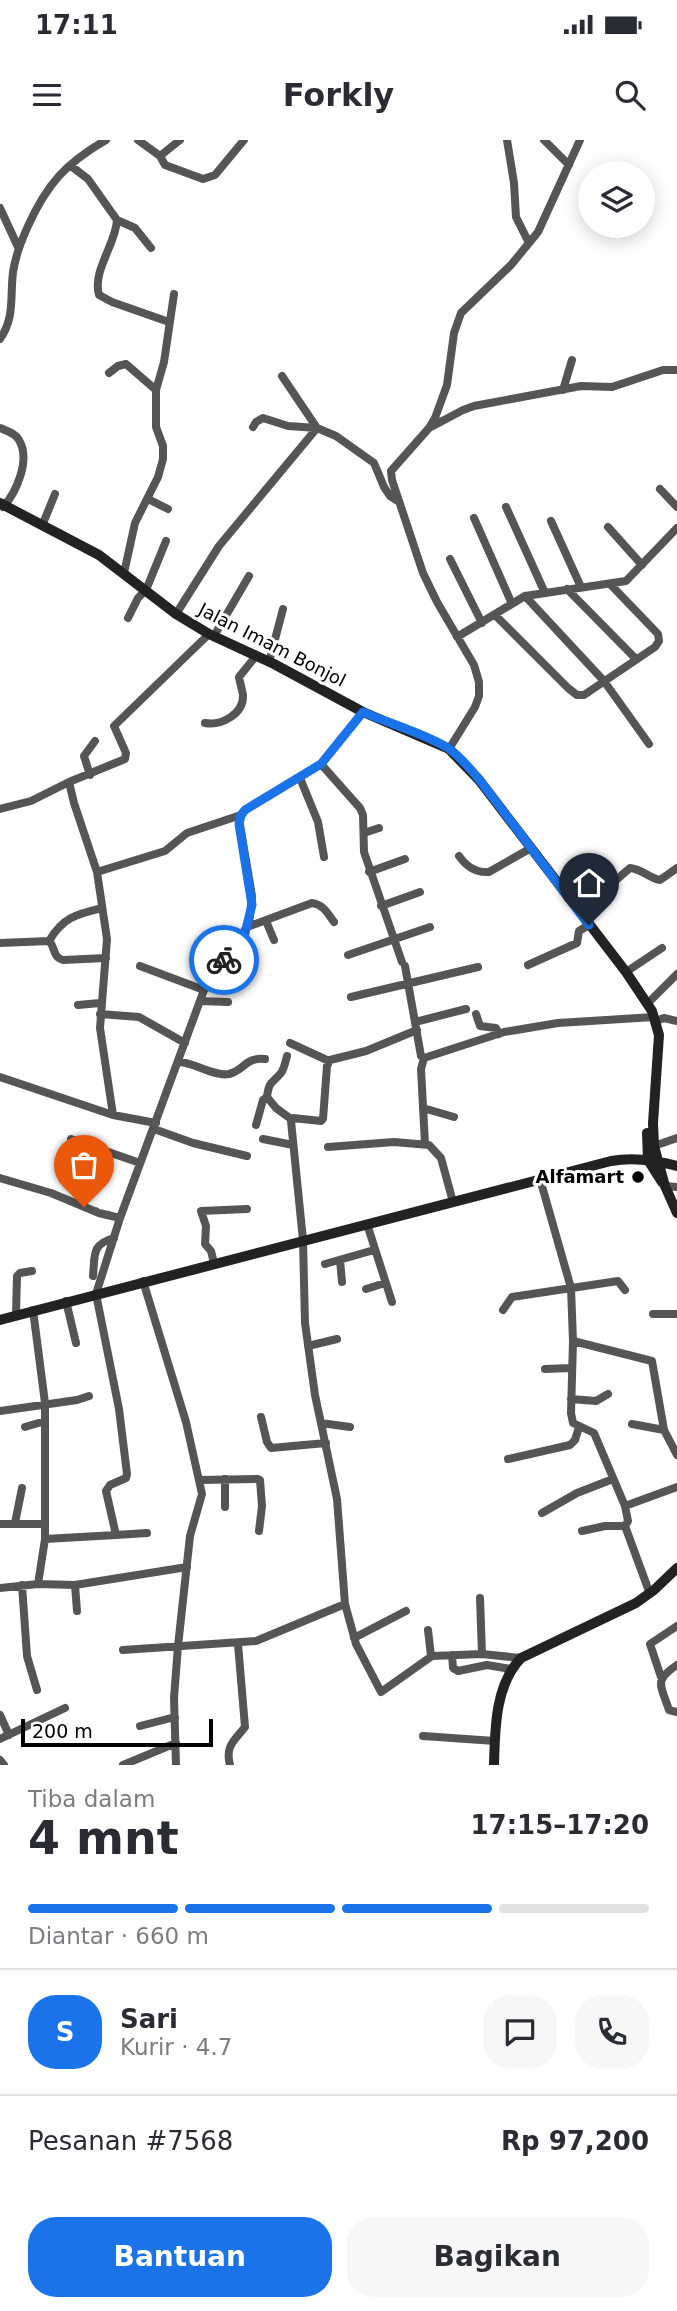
<!DOCTYPE html>
<html lang="id">
<meta charset="utf-8">
<style>
:root{--surface:#fff;--page:#f7f7f7;--text:#2b2b33;--muted:#7c7c81;--line:#e1e1e2;--accent:#1a73e8}
body{margin:0;font-family:"DejaVu Sans",sans-serif;background:var(--page);color:var(--text);height:100vh;display:flex;flex-direction:column;font-size:26px;white-space:nowrap}
*{box-sizing:border-box;margin:0}
p{font-size:23px;color:var(--muted)}
.icon{flex:none;width:38px;height:38px;fill:none;stroke:currentColor;stroke-width:2;stroke-linecap:round;stroke-linejoin:round}
.map{position:relative;height:1625px;overflow:hidden}
.drawer{display:flex;flex-direction:column;background:var(--surface);flex:1}
.drawer>*{flex:none}
.buttons{position:absolute;left:578px;top:21px;display:grid;gap:14px}
.buttons a{display:grid;place-items:center;width:77px;height:77px;border-radius:50%;background:var(--surface);box-shadow:0 4px 18px #0003;font-size:35px}
.scale{position:absolute;left:21px;bottom:18px;width:192px;box-sizing:border-box;padding-left:7px;border:4px solid #000;border-top:0;font-size:19px;line-height:24px;white-space:nowrap;color:#000;-webkit-text-stroke:5px #fff;paint-order:stroke}
.pin{position:absolute;display:grid;place-items:center;width:60px;height:60px;color:#fff;margin:-72px -30px;border-radius:50% 50% 50% 0;rotate:-45deg;box-shadow:0 0 7px #0007}
.pin .icon{rotate:45deg}
.courier{position:absolute;display:grid;place-items:center;width:70px;height:70px;margin:-35px;border:5px solid #1a73e8;border-radius:50%;background:#fff;color:#222;box-shadow:0 2px 9px #0007}
.overview em{font-style:normal;font-weight:600}
.overview div{display:flex;flex-direction:column-reverse}
.overview{display:flex;align-items:center;justify-content:space-between;height:119px;padding:0 28px}
h1{font-size:46px;font-weight:600;line-height:52px}
.bar{display:grid;grid-template-columns:repeat(4,1fr);gap:10px 7px;align-content:center;height:84px;padding:0 28px}
.bar i{height:9px;border-radius:5px;background:var(--line)}
.bar .current{background:var(--accent)}
.bar p{grid-column:span 4}
.line{display:flex;align-items:center;gap:18px;padding:0 28px;border-top:2px solid var(--line)}
.line div{flex:1}
.round{display:grid;place-items:center;flex:none;width:74px;height:74px;border-radius:28px;background:var(--page)}
.button{display:flex;gap:14px;margin-top:auto;padding:14px 28px}
.button a{flex:1;height:80px;border-radius:28px;background:var(--accent);color:#fff;font-size:28px;font-weight:600;line-height:80px;text-align:center}
.button a+a{background:var(--page);color:var(--text)}
.status{display:flex;justify-content:space-between;align-items:center;height:49px;padding:0 35px;background:var(--surface);direction:ltr}
.status svg{height:19px;fill:currentColor}
header{display:flex;justify-content:space-between;align-items:center;height:91px;padding:0 28px;background:var(--surface);font-size:32px;font-weight:600}
.map>svg:first-child{display:block}
</style>
<div class="status"><b>17:11</b><svg viewBox="0 0 49 12"><path d="M0 12V9h3v3zM5 12V6h3v6zM10 12V3h3v9zM15 12V0h3v12zM26 1h20v11H26zM47 4h2v5h-2z"/></svg></div>
<header><svg class="icon" aria-label="menu" viewBox="0 0 24 24"><path d="M4 6h16M4 12h16M4 18h16"/></svg>Forkly<svg class="icon" aria-label="search" viewBox="0 0 24 24"><circle cx="10" cy="10" r="6"/><path d="M15 15l6 6"/></svg></header>
<div class="map">
<svg width="677" height="1625" viewBox="0 0 677 1625">
<rect width="100%" height="100%" fill="#fff"/>
<g fill="none" stroke-linecap="round" stroke-linejoin="round">
<path stroke="#555" stroke-width="8" d="M138 0 160 16 165 25 203 39 215 35 244 0
M507 0 514 43 516 77 529 103
M544 0 569 25
M160 16 180 0
M71 26 88 39 117 80 135 88 151 108
M0 68 18 107
M117 80C116 104 92 131 99 155L112 162 169 182
M0 199C15 178 10 156 13 132 16 114 21 102 28 86 47 44 66 23 106 0
M109 233 118 226 126 224 156 250
M563 250 572 220
M253 287 256 282 263 278 288 286 317 288 336 296 374 323 384 347 390 356 398 361
M431 287 463 270 474 266 581 246 612 247 663 230H677
M0 288C7 291 15 293 19 300 31 320 16 353 3 367
M660 349 677 367
M148 359 168 369
M506 367 545 453
M474 378 512 464
M551 381 581 447
M42 386 55 354
M608 387 642 425
M450 419 482 483
M124 433 135 383 158 337 163 319V306L156 287V250L164 222 174 154
M567 449 636 519
M525 456 604 541 649 604
M176 474 219 406 317 288 282 236
M495 475 568 548 577 555H584L655 507 659 501 658 494 610 444
M128 478 138 458 146 450 166 401
M214 496 249 436
M457 497 525 456 626 441 677 388
M269 522 283 469
M205 583C221 586 244 574 243 555 242 549 240 543 239 537L256 516
M449 609 475 567 479 556V542L474 525 437 462 423 433 392 340 391 331 429 288 435 278 447 245 454 193 461 173 511 125 538 92 580 0
M321 624 360 668 363 675 364 712 402 822
M90 635 84 616 95 601
M300 638 318 682 324 717
M0 669 31 661 69 642
M364 693 379 688
M459 716C466 726 476 733 489 732L531 708
M97 732 165 711 187 693 241 675
M369 732 405 719
M381 766 420 752
M579 772 630 728C642 729 649 738 660 740L677 728
M266 781 274 800
M247 787 312 763C323 764 328 774 334 782
M49 801C56 808 52 817 63 820L106 818
M49 801C63 777 77 774 102 768
M0 803 49 801
M348 815 430 787
M528 825 577 803 579 791 589 785
M140 826 204 850
M405 826 421 916 424 918 504 892 558 883 654 877
M626 832 662 808
M351 857 478 827
M200 861 228 862
M648 863 677 834
M78 865 100 863
M100 874 139 877 185 903
M476 874 480 886 496 888 499 894
M656 881 664 878 677 881
M415 882 466 869
M417 890 366 911 330 920 327 926 323 979 321 981 293 978 291 981 303 1100 305 1183 315 1255 337 1359 345 1464 356 1504 381 1552 432 1516 482 1514 521 1518
M290 903 329 921
M287 916C286 920 284 929 281 933 273 943 269 940 267 957L276 968 291 979
M424 918 421 929 425 1004
M178 922C194 922 214 937 229 934 245 930 245 917 265 919
M0 937 113 975 156 983
M423 968 454 977
M113 975 100 888 107 799 97 732 74 663 69 642 125 619 126 613 114 586 209 494
M256 985 263 960 267 957
M154 989 193 1003 247 1016
M71 999 140 1023
M263 999 293 1005
M654 1006 677 998
M328 1007 394 1002 429 1005 441 1018 453 1062
M0 1038 51 1053 99 1073 120 1078
M540 1039 571 1148 573 1201 571 1273 573 1283 594 1293 625 1366 677 1347
M665 1046 677 1047
M367 1084 392 1162
M340 1120 342 1142
M214 1123 211 1111 205 1104 206 1086 201 1071 247 1069
M325 1124 374 1110
M93 1136C95 1116 91 1104 114 1098
M143 1141 186 1282 202 1354 190 1396 178 1506 174 1558 176 1625
M366 1149 385 1143
M66 1161 76 1203
M33 1170 45 1263V1399L38 1444
M503 1170 512 1157 618 1141 625 1150
M653 1174H677
M16 1175 17 1136 20 1133 32 1131
M573 1201 652 1221 664 1290 677 1315
M308 1206 337 1199
M545 1229 572 1228
M571 1259 596 1261 608 1254
M0 1271 77 1260 89 1256
M261 1277 267 1302 271 1308 326 1303
M321 1283 350 1287
M632 1284 664 1290
M25 1287 45 1281
M508 1319 570 1305 575 1300 579 1287
M225 1339V1367
M200 1340 258 1339 260 1340 262 1366 259 1391
M542 1373 577 1353 613 1339
M15 1383 22 1348
M0 1384H45
M625 1386 650 1454
M582 1391 605 1386H625L628 1381 625 1366
M116 1395 147 1393
M45 1399 116 1395 106 1351 110 1345 126 1338 127 1334 119 1269 96 1154 120 1078 204 850 249 784 252 756 239 679 245 670 321 624 363 572
M22 1445 27 1516 37 1550
M75 1445 77 1471
M0 1448 38 1444 75 1445 187 1427
M480 1458 482 1514
M428 1490 431 1516
M354 1498 406 1471
M123 1510 256 1501 345 1464
M452 1515 453 1528 458 1531 487 1525 511 1529
M677 1525C653 1541 661 1545 669 1570L677 1572
M661 1537 650 1504 677 1486
M0 1575 9 1595
M140 1586 175 1577
M423 1596 495 1601
M0 1599 65 1568
M0 1620 4 1625
M123 1625 176 1603
M230 1625C225 1606 234 1601 245 1587L238 1504"/>
<path stroke="#222" stroke-width="10" d="M0 363 99 415 176 474 209 494 274 524 363 572 449 609 479 640 626 832 652 871 659 895 653 983 654 1006 665 1046 677 1073
M647 993 648 1020 662 1042
M0 1180 611 1021C633 1017 655 1020 677 1026
M494 1625C495 1589 495 1545 521 1518L636 1463 654 1450 677 1428"/>
</g>
<g fill="none" stroke-linecap="round" stroke-linejoin="round">
<path stroke="#595959" stroke-width="7" stroke-dasharray="0 12.6" d="M84 1067 120 1078 204 850 224 820"/>
<path stroke="#1a73e8" stroke-width="9" d="M224 820 245 793 252 765 239 684 241 675 245 670 321 624 363 572C388 583 426 594 448 608 460 616 470 629 479 639L589 785"/>
</g>
<circle fill="#000" stroke="#fff" stroke-width="2.5" cx="638" cy="1037" r="7"/>
<g text-anchor="middle" stroke-width="6" stroke-linejoin="round" paint-order="stroke">
<g font-size="18" fill="#000" stroke="#fff">
<text transform="translate(272 505) rotate(27)" y="6">Jalan Imam Bonjol</text>
</g>
<g font-size="18" font-weight="bold" fill="#000" stroke="#fff" text-anchor="end">
<text x="624" y="1043">Alfamart</text>
</g>
</g>
</svg>
<div class="buttons">
<a><svg class="icon" aria-label="layers" viewBox="0 0 24 24"><path d="M12 4l9 5-9 5-9-5zM3 14l9 5 9-5"/></svg></a>
</div>
<div class="scale">200 m</div>
<div class="pin" style="left:84px;top:1067px;background:#ea580c"><svg class="icon" aria-label="bag" viewBox="0 0 24 24"><path d="M5 8h14l-1 12H6zM9 8a3 3 0 0 1 6 0"/></svg></div>
<div class="pin" style="left:589px;top:785px;background:#1f2937"><svg class="icon" aria-label="home" viewBox="0 0 24 24"><path d="M3 11l9-7 9 7M6 9v11h12V9"/></svg></div>
<div class="courier" style="left:224px;top:820px"><svg class="icon" aria-label="bike" viewBox="0 0 24 24"><circle cx="6" cy="16" r="4"/><circle cx="18" cy="16" r="4"/><path d="M6 16l4-8h5l3 8M10 8l3 8H6M13 5h3"/></svg></div>
</div>
<section class="drawer">
<div class="overview"><div><h1>4 mnt</h1><p>Tiba dalam</p></div><em>17:15–17:20</em></div>
<div class="bar"><i class="current"></i><i class="current"></i><i class="current"></i><i></i><p>Diantar · 660 m</p></div>
<div class="line" style="height:126px"><b class="round" style="background:var(--accent);color:#fff">S</b><div><b>Sari</b><p>Kurir · 4.7</p></div><a class="round"><svg class="icon" aria-label="chat" viewBox="0 0 24 24"><path d="M4 5h16v11H9l-5 4z"/></svg></a><a class="round"><svg class="icon" aria-label="phone" viewBox="0 0 24 24"><path d="M5 4h4l2 5-3 2q2 4 5 5l2-3 5 2v4C11 20 4 13 5 4z"/></svg></a></div>
<div class="line" style="height:91px"><div>Pesanan #7568</div><b>Rp 97,200</b></div>
<div class="button"><a>Bantuan</a><a>Bagikan</a></div>
</section>
